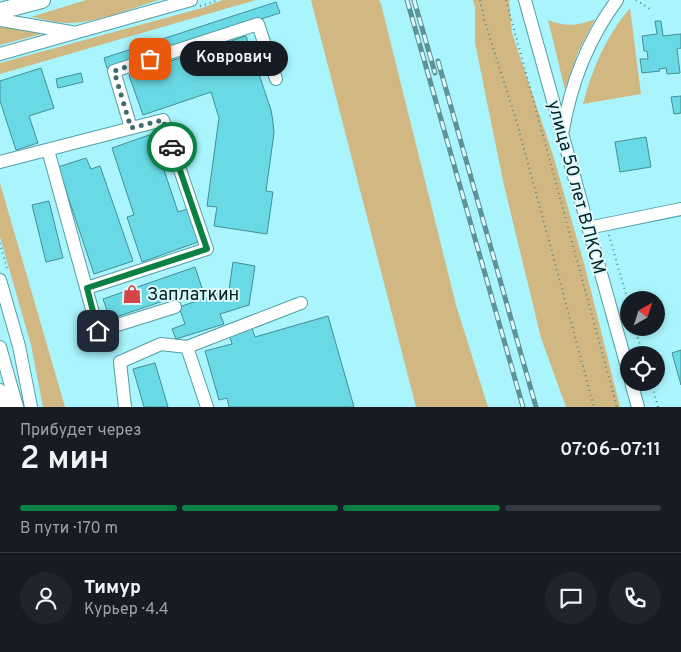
<!DOCTYPE html>
<html lang="ru">
<meta charset="utf-8">
<style>
:root{--surface:#171b24;--page:#20242c;--text:#f1f3f6;--muted:#9ea1a6;--line:#363941;--accent:#0b8043}
body{margin:0;font-family:Overpass,sans-serif;background:var(--page);color:var(--text);height:100vh;display:flex;flex-direction:column;font-size:19px;white-space:nowrap}
*{box-sizing:border-box;margin:0}
p{font-size:16px;color:var(--muted)}
.icon{flex:none;width:28px;height:28px;fill:none;stroke:currentColor;stroke-width:2;stroke-linecap:round;stroke-linejoin:round}
.map{position:relative;height:407px;overflow:hidden}
.details{display:flex;flex-direction:column;background:var(--surface);flex:1}
.details>*{flex:none}
.needle{width:32px;rotate:39deg}
.controls{position:absolute;left:620px;top:291px;display:grid;gap:10px}
.controls a{display:grid;place-items:center;width:45px;height:45px;border-radius:50%;background:var(--surface);box-shadow:0 2px 8px #0003;font-size:25px}
.pin{position:absolute;display:grid;place-items:center;width:42px;height:42px;color:#fff;margin:-21px;border-radius:10px;box-shadow:0 2px 8px #0006}
.courier{position:absolute;display:grid;place-items:center;width:50px;height:50px;margin:-25px;border:4px solid #0b8043;border-radius:50%;background:#fff;color:#222;box-shadow:0 1px 6px #0007}
.bubble{position:absolute;height:35px;border-radius:18px;background:var(--surface);box-shadow:0 2px 8px #0003;font-size:16px;font-weight:600;line-height:35px;text-align:center}
.head em{font-style:normal;font-weight:600}
.head div{display:flex;flex-direction:column-reverse}
.head{display:flex;align-items:center;justify-content:space-between;height:85px;padding:0 20px}
h1{font-size:32px;font-weight:600;line-height:38px}
.bar{display:grid;grid-template-columns:repeat(4,1fr);gap:8px 5px;align-content:center;height:60px;padding:0 20px}
.bar i{height:6px;border-radius:4px;background:var(--line)}
.bar .on{background:var(--accent)}
.bar p{grid-column:span 4}
.line{display:flex;align-items:center;gap:12px;padding:0 20px;border-top:1px solid var(--line)}
.line div{flex:1}
.round{display:grid;place-items:center;flex:none;width:52px;height:52px;border-radius:26px;background:var(--page)}
.map>svg:first-child{display:block}
</style>
<div class="map">
<svg width="681" height="407" viewBox="0 0 681 407">
<rect width="100%" height="100%" fill="#aaf5fd"/>
<path fill="#d1b782" d="M86 0H159C132 8 96 23 69 23 56 23 43 19 31 17Z
M223 0H256L0 74V63L202 8Z
M311 0H379L381 4 456 305 488 407H416Z
M473 0H509L512 33 553 155 585 267 620 407H566L541 338 503 181 475 43V8Z
M630 8 641 94 583 104C592 69 606 36 630 8Z
M595 19 578 52 565 90 548 20C564 27 578 26 595 19Z
M0 27 13 28 45 33 0 45Z
M0 183 65 407H43L31 345 0 237Z"/>
<path fill="#69dae5" stroke="#438e96" d="M276 2 280 13 107 68 104 58Z
M655 21H661L663 36 681 34V48L677 49 680 73 667 74 666 68 659 69 660 71 642 73 640 59H648L647 51H644L642 36 657 34Z
M246 36 271 110 273 122 274 133 266 191 273 192 267 234 214 226 217 207 207 206 219 118 211 92 143 115 129 75Z
M41 68 54 108 29 116 38 143 16 150 0 101V81Z
M81 73 83 82 58 88 56 79Z
M681 96V113L674 114 671 97Z
M152 134 178 212 187 209 198 242 142 262 127 217 134 215 112 148Z
M646 137 651 167 620 172 615 142Z
M86 158 91 169 100 166 133 261 94 274 58 167Z
M49 201 63 258 46 262 32 205Z
M233 262 255 266 249 305 220 314 224 324 176 339 172 329 185 324 179 307 229 290Z
M195 267 202 288 110 319 103 299Z
M328 316 354 407H229L227 398 219 400 205 351 232 344 229 334 252 328 255 337Z
M681 350V385L672 353Z
M155 363 168 407H144L133 369Z"/>
<g fill="none" stroke-linecap="round" stroke-linejoin="round">
<g stroke="#549ea5" stroke-width="14">
<path id="minor" d="M525 0 629 374
M0 20 71 32
M0 54 191 0
M131 128 114 71 258 24 276 79
M563 130C571 83 589 38 617 0
M48 150 98 331 175 307
M0 162 163 120 207 249 87 288
M588 228 681 209
M0 280 19 346 31 407
M0 347 17 407
M631 382 638 407
M0 390 5 407
M125 407 120 362 161 344 187 347
M207 407 187 347 301 303"/>
</g>
<g stroke="#549ea5" stroke-width="18">
<path id="major" d="M0 11 42 0"/>
</g>
<path stroke="#53878c" stroke-width="2" stroke-dasharray="1 4" stroke-linecap="butt" d="M480 0 484 19 517 123 594 407
M506 0 617 407
M636 0 650 9
M200 6 219 0
M609 235 629 305
M0 243 8 272
M635 328 643 355
M651 382 658 407"/>
<use href="#minor" stroke="#fff" stroke-width="12"/>
<use href="#major" stroke="#fff" stroke-width="16"/>
<g stroke="#5c9298" stroke-width="5">
<path id="rail" d="M407 0 523 407
M414 0 435 73
M438 61 536 407"/>
</g>
<use href="#rail" stroke="#ddf9fc" stroke-width="3" stroke-dasharray="9" stroke-linecap="butt"/>
</g>
<g fill="none" stroke-linecap="round" stroke-linejoin="round">
<path stroke="#3c6b6f" stroke-width="5" stroke-dasharray="0 9" d="M150 59 114 71 131 128 163 120 172 147"/>
<path stroke="#0b8043" stroke-width="6" d="M98 331 87 288 207 249 172 147"/>
</g>
<defs>
<g id="shop-bare" transform="scale(1.5)"><path d="M-5-2.5h2.3a2.7 3.5 0 0 1 5.4 0H5L5.5 6h-11ZM-1.5-2.5h3a1.5 2.3 0 0 0-3 0Z" fill="#d54545" stroke="#ddf9fc" stroke-width="2.5" paint-order="stroke"/></g>
</defs>
<g fill-rule="evenodd">
<use href="#shop-bare" x="132" y="294"/>
</g>
<g text-anchor="middle" stroke-width="4" stroke-linejoin="round" paint-order="stroke">
<g font-size="18" fill="#012023" stroke="#ddf9fc">
<text transform="translate(577 187) rotate(75)" y="6">улица 50 лет ВЛКСМ</text>
</g>
<g font-size="18" fill="#012023" stroke="#ddf9fc" text-anchor="start">
<text x="147" y="300">Заплаткин</text>
</g>
</g>
</svg>
<div class="controls">
<a><svg class="needle" viewBox="-14 -14 28 28"><path d="M0-13l5 13h-10z" fill="#e53935"/><path d="M0 13l5-13h-10z" fill="#9ea1a6"/></svg></a>
<a><svg class="icon" aria-label="locate" viewBox="0 0 24 24"><circle cx="12" cy="12" r="6"/><path d="M12 2v4M12 18v4M2 12h4M18 12h4"/></svg></a>
</div>
<div class="pin" style="left:150px;top:59px;background:#ea580c"><svg class="icon" aria-label="bag" viewBox="0 0 24 24"><path d="M5 8h14l-1 12H6zM9 8a3 3 0 0 1 6 0"/></svg></div>
<div class="pin" style="left:98px;top:331px;background:#1f2937"><svg class="icon" aria-label="home" viewBox="0 0 24 24"><path d="M3 11l9-7 9 7M6 9v11h12V9"/></svg></div>
<div class="courier" style="left:172px;top:147px"><svg class="icon" aria-label="car" viewBox="0 0 24 24"><path d="M5 17H2v-5l4-1 3-4h7l3 4 3 1v5h-3M9 17h6M6 11h13"/><circle cx="7" cy="17" r="2"/><circle cx="17" cy="17" r="2"/></svg></div>
<div class="bubble" style="left:180px;top:41px;width:108px">Коврович</div>
</div>
<section class="details">
<div class="head"><div><h1>2 мин</h1><p>Прибудет через</p></div><em>07:06–07:11</em></div>
<div class="bar"><i class="on"></i><i class="on"></i><i class="on"></i><i></i><p>В пути · 170 m</p></div>
<div class="line" style="height:90px"><a class="round"><svg class="icon" aria-label="person" viewBox="0 0 24 24"><circle cx="12" cy="8" r="4"/><path d="M4 21q1-7 8-7t8 7"/></svg></a><div><b>Тимур</b><p>Курьер · 4.4</p></div><a class="round"><svg class="icon" aria-label="chat" viewBox="0 0 24 24"><path d="M4 5h16v11H9l-5 4z"/></svg></a><a class="round"><svg class="icon" aria-label="phone" viewBox="0 0 24 24"><path d="M5 4h4l2 5-3 2q2 4 5 5l2-3 5 2v4C11 20 4 13 5 4z"/></svg></a></div>
</section>
